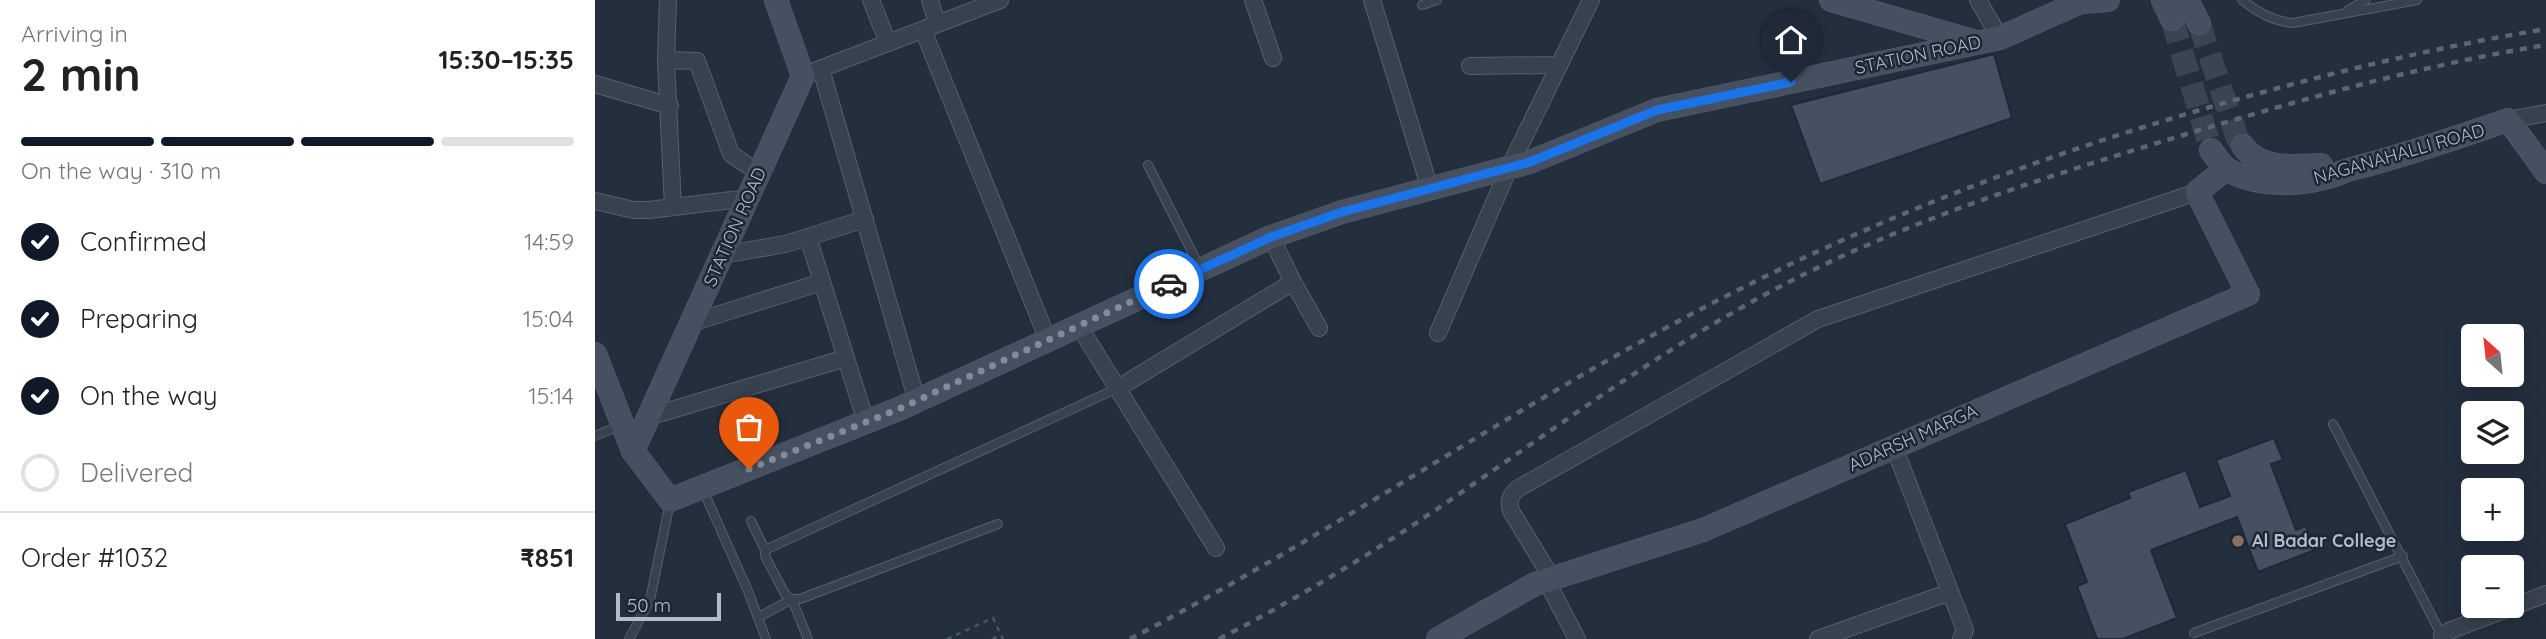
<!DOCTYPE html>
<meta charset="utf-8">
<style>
:root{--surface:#fff;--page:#f6f6f6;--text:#222;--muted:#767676;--line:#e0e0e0;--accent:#111827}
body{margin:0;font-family:Quicksand,sans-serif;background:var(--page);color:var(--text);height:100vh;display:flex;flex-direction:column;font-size:26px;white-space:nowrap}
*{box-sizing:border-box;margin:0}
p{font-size:23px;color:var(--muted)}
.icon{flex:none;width:38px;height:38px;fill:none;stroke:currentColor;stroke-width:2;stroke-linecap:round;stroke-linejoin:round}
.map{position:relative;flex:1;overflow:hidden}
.drawer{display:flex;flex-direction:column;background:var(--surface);width:595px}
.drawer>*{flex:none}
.needle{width:46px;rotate:333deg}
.tools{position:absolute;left:1866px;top:324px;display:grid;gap:14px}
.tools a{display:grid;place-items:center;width:63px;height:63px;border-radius:7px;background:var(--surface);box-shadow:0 4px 18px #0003;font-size:35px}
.scale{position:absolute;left:21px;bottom:18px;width:105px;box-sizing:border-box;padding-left:7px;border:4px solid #b4bcc9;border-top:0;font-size:19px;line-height:24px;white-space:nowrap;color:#b4bcc9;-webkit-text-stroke:5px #1d2633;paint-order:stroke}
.pin{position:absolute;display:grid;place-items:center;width:60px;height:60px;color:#fff;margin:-72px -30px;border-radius:50% 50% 50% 0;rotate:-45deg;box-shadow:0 0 7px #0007}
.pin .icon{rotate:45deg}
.courier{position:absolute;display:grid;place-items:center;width:70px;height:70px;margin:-35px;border:5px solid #1a73e8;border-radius:50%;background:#fff;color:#222;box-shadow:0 2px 9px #0007}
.headline em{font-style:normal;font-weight:800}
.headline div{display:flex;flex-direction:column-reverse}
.headline{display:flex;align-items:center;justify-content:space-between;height:119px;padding:0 21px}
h1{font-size:46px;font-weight:800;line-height:52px}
.bar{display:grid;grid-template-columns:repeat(4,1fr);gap:10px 7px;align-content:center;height:84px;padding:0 21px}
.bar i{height:9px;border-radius:5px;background:var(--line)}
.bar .active{background:var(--accent)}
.bar p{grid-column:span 4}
.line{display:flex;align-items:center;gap:18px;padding:0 21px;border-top:2px solid var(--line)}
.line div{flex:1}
ol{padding:0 21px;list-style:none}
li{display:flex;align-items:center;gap:21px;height:77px}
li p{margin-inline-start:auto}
li .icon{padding:7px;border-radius:50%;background:var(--accent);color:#fff;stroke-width:4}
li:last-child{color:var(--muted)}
li i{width:38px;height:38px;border:4px solid var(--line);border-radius:50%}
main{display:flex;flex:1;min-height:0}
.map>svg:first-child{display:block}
</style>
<main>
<section class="drawer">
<div class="headline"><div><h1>2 min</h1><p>Arriving in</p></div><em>15:30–15:35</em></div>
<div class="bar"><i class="active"></i><i class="active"></i><i class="active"></i><i></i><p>On the way · 310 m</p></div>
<ol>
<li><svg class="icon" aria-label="check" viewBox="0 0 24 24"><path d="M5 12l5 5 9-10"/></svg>Confirmed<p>14:59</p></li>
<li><svg class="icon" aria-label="check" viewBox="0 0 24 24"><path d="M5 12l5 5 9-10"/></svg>Preparing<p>15:04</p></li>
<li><svg class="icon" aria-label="check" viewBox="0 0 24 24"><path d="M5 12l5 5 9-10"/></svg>On the way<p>15:14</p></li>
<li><i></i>Delivered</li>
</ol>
<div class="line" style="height:91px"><div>Order #1032</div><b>₹851</b></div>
</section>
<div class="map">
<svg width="1951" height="639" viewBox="0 0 1951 639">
<rect width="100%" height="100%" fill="#242f3e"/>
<path fill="#455162" stroke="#1f2835" stroke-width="2" d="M1399 54 1417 118 1225 184 1196 105Z
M1679 438 1688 460 1676 464 1701 530 1711 526 1720 550 1663 572 1642 517 1556 550 1582 618 1528 639H1502L1482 586 1492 582 1470 524 1535 498 1533 492 1591 470 1605 507 1635 496 1621 460Z"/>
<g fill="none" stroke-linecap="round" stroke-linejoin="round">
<path stroke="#3a4453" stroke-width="23" stroke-dasharray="23 11" stroke-linecap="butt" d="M1577 19 1616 150
M1604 23 1642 137 1648 146"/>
<g stroke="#565f6c" stroke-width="10">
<path id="lane" d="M1647 0C1664 13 1678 21 1698 23L1822 0
M827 5 842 0
M1753 10 1771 0
M553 165 605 268
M1738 424 1847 636
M0 436 26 425
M108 490 153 591 171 639
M156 521 170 550V556L190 594 197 599H205L403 524
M170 550 523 388
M164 617 197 599 213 639
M1599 633 1808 556
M34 639 55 600 75 502"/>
</g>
<g stroke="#565f6c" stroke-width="18">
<path id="street" d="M73 0 71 60 78 207
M276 0 293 43
M335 0 342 24
M658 0 678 58
M777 0 835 189
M1383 0 1405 38
M328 30 453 340
M71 60 102 61 136 154 164 173
M875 66 964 65
M226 69 322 401
M217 72 405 0
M0 84 75 106
M1913 120 1951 113
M0 201 39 210H54L153 198
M213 237 270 219
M128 255 190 244 213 237 271 422
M698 282 724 328
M96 323 227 282
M484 326 621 548
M843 333 914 168 996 0
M523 388 698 282 676 237
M53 417 251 358
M1299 447 1370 630 1366 639
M951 580 982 639
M958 580 916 511C913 501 915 496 922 489L1223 319 1602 192
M1223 639 1355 592
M1848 639 1847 636 1854 631 1951 594"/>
</g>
<g stroke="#565f6c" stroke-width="24">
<path id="secondary" d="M1236 0 1381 42
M1568 0 1577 19
M1592 0 1604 23
M1488 2 1513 0
M1648 146C1666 171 1699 166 1726 165
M1616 150C1621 157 1626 165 1633 170 1661 186 1703 186 1733 177 1744 174 1753 169 1764 167 1815 154 1863 137 1913 120L1951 172
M0 354 38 451 75 500 306 408 676 237 747 212 935 162 1062 110 1405 38 1490 0
M38 451 208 76 181 0
M843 639 940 584 1108 530 1653 294 1602 192 1631 169"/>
</g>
<path stroke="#44595c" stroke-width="2.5" stroke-dasharray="5 5" stroke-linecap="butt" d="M352 639 398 618 408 639
M397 639 406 635"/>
<use href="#lane" stroke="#38414e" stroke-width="8"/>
<use href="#street" stroke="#38414e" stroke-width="16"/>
<use href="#secondary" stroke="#465061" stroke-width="23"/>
<path stroke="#5a6575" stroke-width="4.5" stroke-dasharray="7 7" stroke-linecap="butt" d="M535 639C745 530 939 392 1151 286 1310 206 1475 146 1647 98 1747 70 1848 46 1951 29
M624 639C688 606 749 570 809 531 926 454 1037 368 1160 300 1290 228 1431 183 1572 140 1697 102 1822 66 1951 45"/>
</g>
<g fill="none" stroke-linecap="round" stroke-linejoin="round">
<path stroke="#828b98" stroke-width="7" stroke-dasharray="0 12.6" d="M154 469 306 408 574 284"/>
<path stroke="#1a73e8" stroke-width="9" d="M574 284 676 237 747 212 935 162 1062 110 1196 82"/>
</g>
<circle fill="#8d6e63" stroke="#1d2633" stroke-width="2.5" cx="1643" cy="541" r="7"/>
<g text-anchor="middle" stroke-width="5" stroke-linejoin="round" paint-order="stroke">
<g font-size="18" fill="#b4bcc9" stroke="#1d2633">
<text transform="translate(1323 55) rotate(-12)" y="6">STATION ROAD</text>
<text transform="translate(1804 154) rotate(-16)" y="6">NAGANAHALLI ROAD</text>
<text transform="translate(140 227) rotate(-66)" y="6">STATION ROAD</text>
<text transform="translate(1318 438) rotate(-24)" y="6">ADARSH MARGA</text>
</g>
<g font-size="18" font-weight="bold" fill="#b4bcc9" stroke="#1d2633" text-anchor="start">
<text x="1657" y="547">Al Badar College</text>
</g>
</g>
</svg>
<div class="tools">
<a><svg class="needle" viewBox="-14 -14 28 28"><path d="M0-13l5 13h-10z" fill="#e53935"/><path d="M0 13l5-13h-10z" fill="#767676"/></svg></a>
<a><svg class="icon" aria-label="layers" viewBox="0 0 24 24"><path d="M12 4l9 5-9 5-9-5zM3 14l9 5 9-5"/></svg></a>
<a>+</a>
<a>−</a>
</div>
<div class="scale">50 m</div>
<div class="pin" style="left:154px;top:469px;background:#ea580c"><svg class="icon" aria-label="bag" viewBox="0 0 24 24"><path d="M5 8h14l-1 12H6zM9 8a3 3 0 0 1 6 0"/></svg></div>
<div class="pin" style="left:1196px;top:82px;background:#1f2937"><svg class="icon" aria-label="home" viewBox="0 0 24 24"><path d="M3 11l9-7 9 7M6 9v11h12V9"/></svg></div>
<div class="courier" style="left:574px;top:284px"><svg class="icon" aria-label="car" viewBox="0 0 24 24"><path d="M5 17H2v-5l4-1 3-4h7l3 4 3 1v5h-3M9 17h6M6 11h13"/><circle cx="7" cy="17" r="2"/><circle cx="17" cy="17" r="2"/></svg></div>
</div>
</main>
